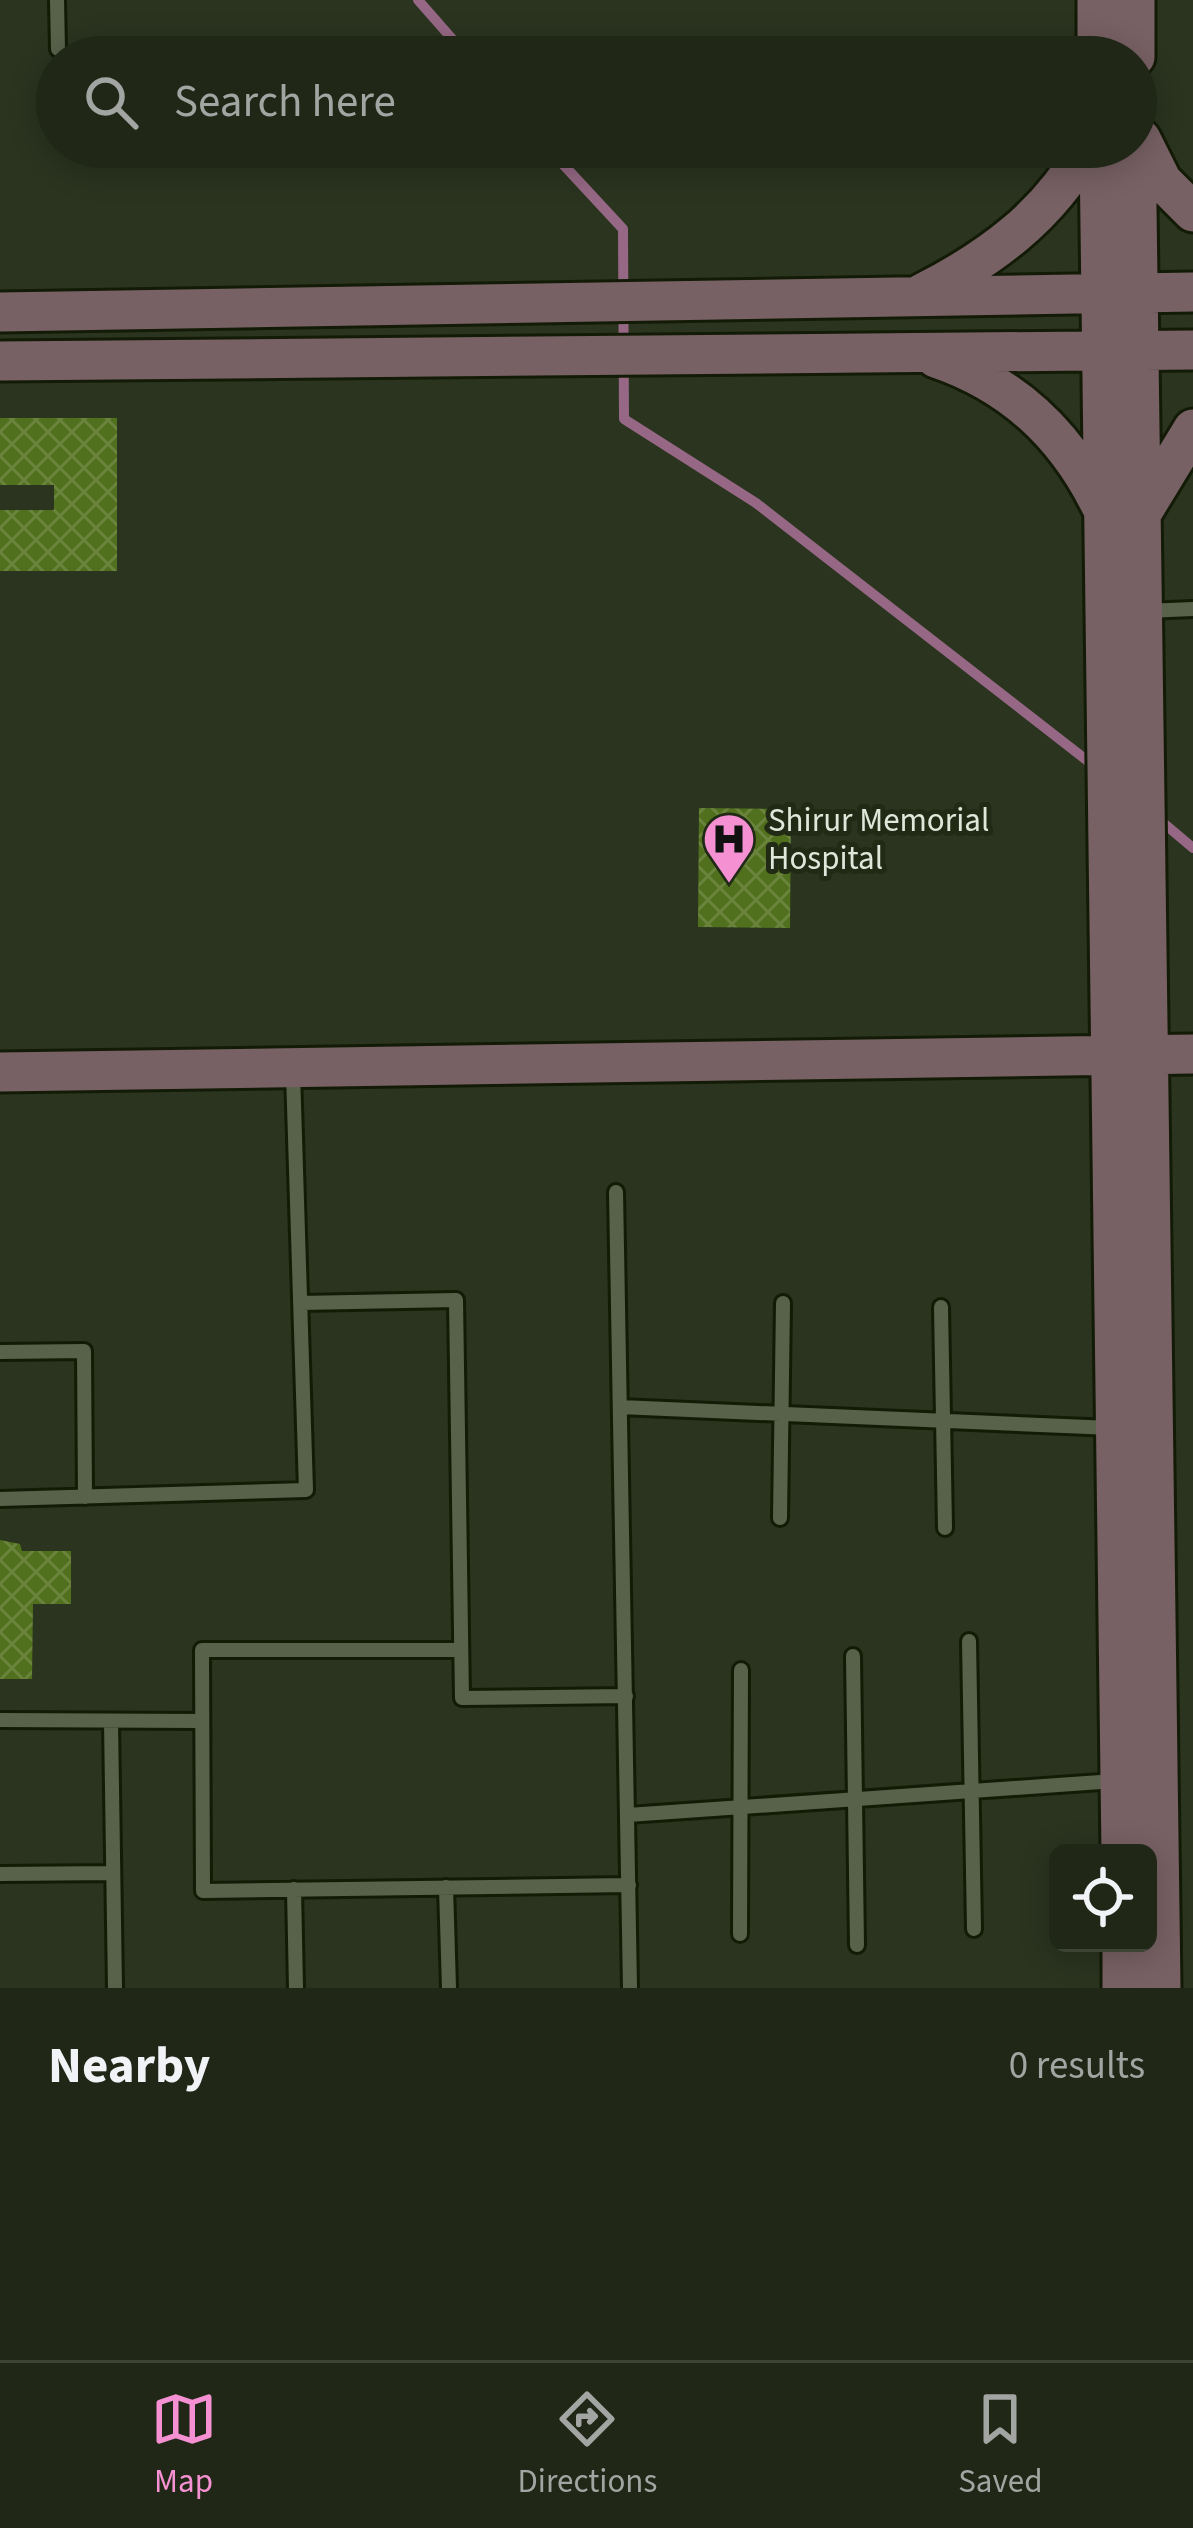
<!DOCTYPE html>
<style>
body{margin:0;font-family:"Source Sans 3",sans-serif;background:#2d3324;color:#f1f3f6}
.controls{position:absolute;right:36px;bottom:36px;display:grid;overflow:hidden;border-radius:18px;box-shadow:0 6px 30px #0003}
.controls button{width:108px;height:108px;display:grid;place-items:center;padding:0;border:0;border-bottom:3px solid #3d4436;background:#202717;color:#f1f3f6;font:60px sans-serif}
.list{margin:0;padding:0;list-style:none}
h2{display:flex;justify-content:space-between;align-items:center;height:156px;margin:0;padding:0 48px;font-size:51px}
h2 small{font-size:39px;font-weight:400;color:#a2a5a1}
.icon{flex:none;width:66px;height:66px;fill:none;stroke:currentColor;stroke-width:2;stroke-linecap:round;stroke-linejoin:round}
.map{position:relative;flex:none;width:1193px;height:1988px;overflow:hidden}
.search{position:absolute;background:#202717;box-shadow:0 6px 30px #0003;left:36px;right:36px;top:36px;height:132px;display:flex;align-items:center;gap:30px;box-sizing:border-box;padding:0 42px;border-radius:66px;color:#a2a5a1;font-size:45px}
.sheet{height:372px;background:#202717}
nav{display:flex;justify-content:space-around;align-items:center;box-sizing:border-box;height:168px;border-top:3px solid #3d4436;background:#202717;font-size:33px;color:#a2a5a1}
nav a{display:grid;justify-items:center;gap:6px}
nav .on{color:#f591d2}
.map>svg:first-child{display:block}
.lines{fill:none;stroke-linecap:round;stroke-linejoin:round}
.stream{stroke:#966885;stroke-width:10}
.building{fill:url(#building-cross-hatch)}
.lane-casing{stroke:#131b07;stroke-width:20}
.secondary-casing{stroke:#131b07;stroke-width:45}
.lane{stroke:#58624b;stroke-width:14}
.secondary{stroke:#786165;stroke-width:39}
.labels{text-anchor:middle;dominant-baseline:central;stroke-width:10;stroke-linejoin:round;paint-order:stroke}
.poi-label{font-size:33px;fill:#e0e7da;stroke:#212a15;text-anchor:start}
</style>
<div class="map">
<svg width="1193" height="1988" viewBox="0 0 1193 1988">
<defs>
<pattern id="building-cross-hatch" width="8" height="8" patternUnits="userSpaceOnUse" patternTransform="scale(3)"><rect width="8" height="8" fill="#51701d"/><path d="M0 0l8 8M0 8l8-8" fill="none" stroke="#6a843d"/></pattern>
</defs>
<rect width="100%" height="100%" fill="#2a341f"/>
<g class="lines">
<!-- stream -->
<path class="stream" d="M418 0 468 57
M547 147 623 229 624 419 756 503 1098 769
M1154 815 1193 848"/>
</g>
<!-- building -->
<path class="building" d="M0 418H117V571H0V510H54V485H0Z
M699 808 791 809 790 928 698 927Z
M0 1540 20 1544 22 1551H71V1604H33L32 1679H0Z"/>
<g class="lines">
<!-- lane casing -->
<g class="lane-casing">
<path id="lane" d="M57 0 58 49
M1146 611 1193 609
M616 1192 630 1988
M300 1303 456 1300 462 1698 626 1696
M941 1307 945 1528
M0 1352 84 1351 85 1497
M620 1407 1112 1428
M0 1499 306 1490 293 1073
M780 1518 783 1303
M969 1641 974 1929
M461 1650H202L203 1891 629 1885
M853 1656 857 1945
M0 1720 202 1721
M111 1721 115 1988
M628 1815 1115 1781
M0 1874 113 1873
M446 1887 449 1988
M294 1889 296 1988
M740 1934 741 1670"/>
</g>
<!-- secondary casing -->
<g class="secondary-casing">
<path id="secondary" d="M1097 0V57
M1135 0V57
M1136 133 1161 1988
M1141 139 1162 181 1193 212
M1099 147 1121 1853
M921 294C990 259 1049 216 1087 147
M0 312 1193 292
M936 358C1012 384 1065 433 1101 506
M0 361 1193 350
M1143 511 1193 429
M0 1072 1193 1054
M1122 1943V1988"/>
</g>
<!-- lane -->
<use href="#lane" class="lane"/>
<!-- secondary -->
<use href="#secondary" class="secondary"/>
</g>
<!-- icons -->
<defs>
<g id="hospital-pin" transform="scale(2.7)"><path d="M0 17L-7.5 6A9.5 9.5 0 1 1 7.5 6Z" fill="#f591d2" stroke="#212a15"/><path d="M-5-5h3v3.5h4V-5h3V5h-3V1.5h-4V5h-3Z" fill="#111"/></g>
</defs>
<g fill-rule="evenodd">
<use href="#hospital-pin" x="729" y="839"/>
</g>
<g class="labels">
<!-- poi labels -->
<g class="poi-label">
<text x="768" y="820">Shirur Memorial<tspan x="768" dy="38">Hospital</tspan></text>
</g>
</g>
</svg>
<div class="controls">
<button><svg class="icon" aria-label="locate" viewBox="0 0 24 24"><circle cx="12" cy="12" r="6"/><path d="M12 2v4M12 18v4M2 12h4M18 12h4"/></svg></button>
</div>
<div class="search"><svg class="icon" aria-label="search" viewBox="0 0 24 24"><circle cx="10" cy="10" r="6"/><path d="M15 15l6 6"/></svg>Search here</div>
</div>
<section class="sheet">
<h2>Nearby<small>0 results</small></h2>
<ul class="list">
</ul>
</section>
<nav>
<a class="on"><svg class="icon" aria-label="map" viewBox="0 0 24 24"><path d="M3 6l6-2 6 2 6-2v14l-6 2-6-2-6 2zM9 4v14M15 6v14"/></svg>Map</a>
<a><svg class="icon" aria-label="directions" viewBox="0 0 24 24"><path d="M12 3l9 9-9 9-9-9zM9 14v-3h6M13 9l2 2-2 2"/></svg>Directions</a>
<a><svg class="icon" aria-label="saved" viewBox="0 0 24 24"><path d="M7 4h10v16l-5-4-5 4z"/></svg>Saved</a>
</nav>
